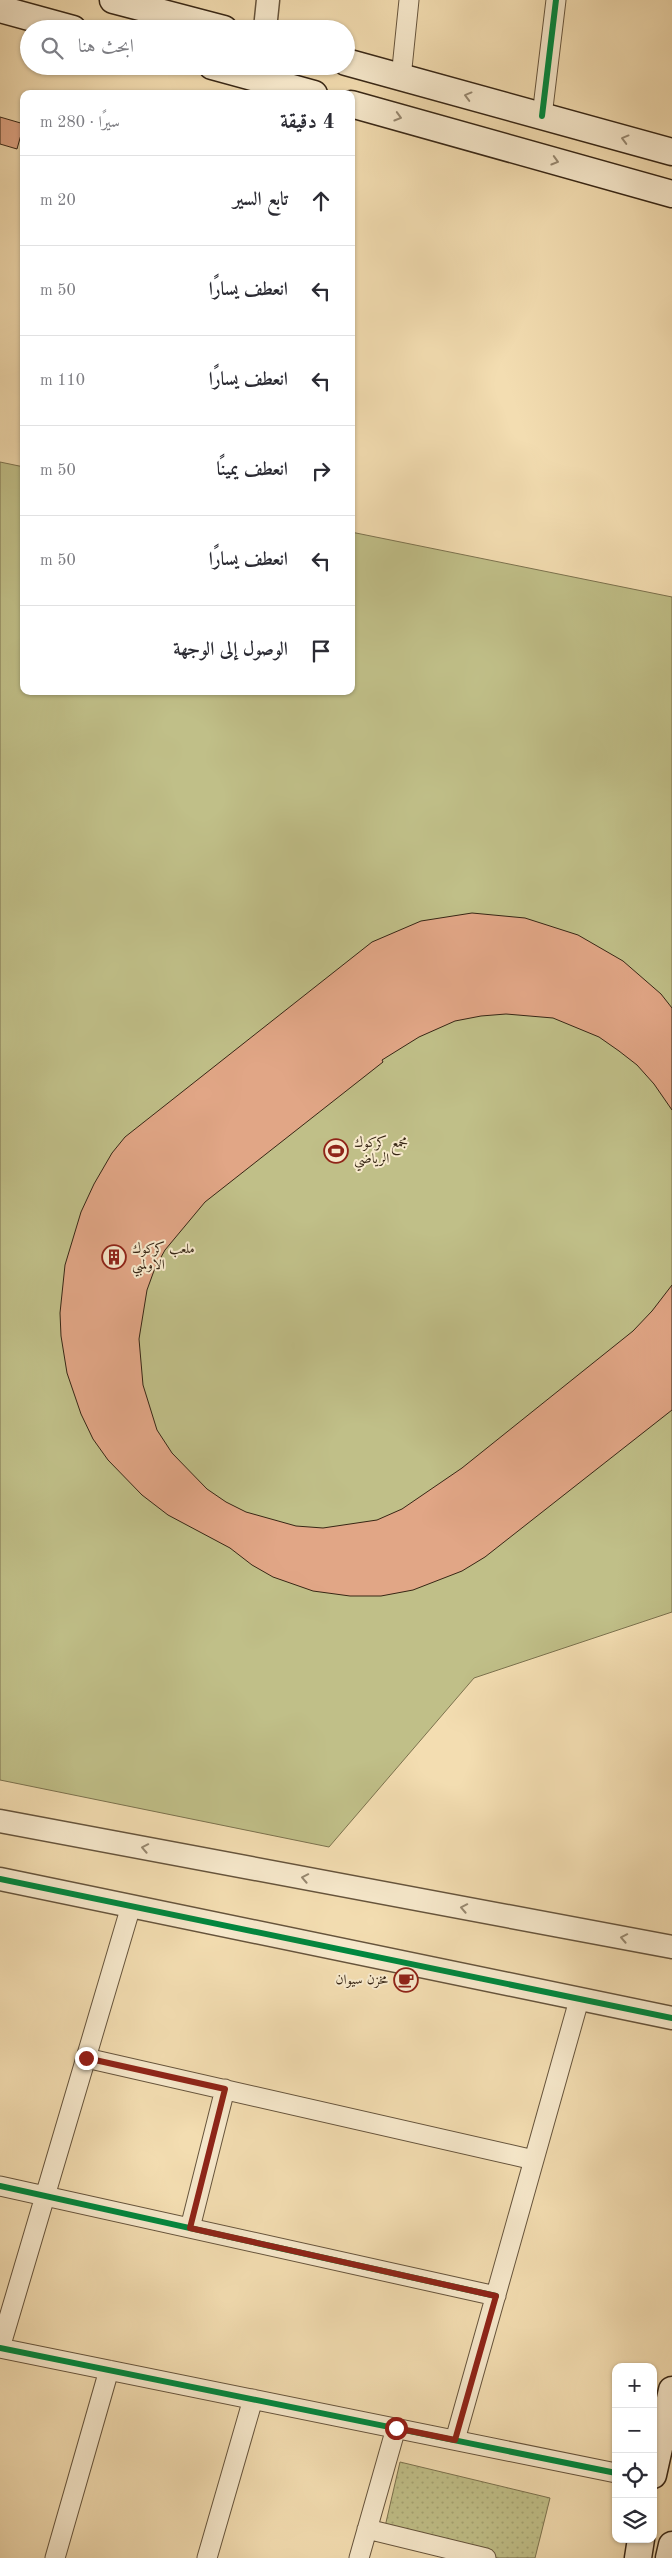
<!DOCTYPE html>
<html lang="ar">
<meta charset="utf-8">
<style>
body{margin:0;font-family:"Old Standard TT",Amiri,serif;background:#f2f2f3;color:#2b2b33;direction:rtl}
.controls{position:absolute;right:15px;bottom:15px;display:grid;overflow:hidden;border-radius:10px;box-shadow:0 1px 4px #0004}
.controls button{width:45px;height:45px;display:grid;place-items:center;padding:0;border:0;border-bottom:1px solid #e1e1e2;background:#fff;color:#2b2b33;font:25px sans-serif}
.stop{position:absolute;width:15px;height:15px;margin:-11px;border:4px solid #8f2418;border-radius:50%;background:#fff}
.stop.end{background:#8f2418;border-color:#fff;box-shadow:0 1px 5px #0008}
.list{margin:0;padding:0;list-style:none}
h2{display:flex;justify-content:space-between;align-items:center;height:65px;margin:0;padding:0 20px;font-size:21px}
h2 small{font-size:16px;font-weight:400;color:#7c7c81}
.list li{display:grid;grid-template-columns:32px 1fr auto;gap:15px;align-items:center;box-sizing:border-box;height:90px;padding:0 20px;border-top:1px solid #e1e1e2}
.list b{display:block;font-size:19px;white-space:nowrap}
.list em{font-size:16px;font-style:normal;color:#7c7c81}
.icon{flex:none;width:28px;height:28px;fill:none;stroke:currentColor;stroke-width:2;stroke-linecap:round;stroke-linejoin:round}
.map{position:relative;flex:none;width:672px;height:2558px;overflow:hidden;direction:ltr}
.search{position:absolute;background:#fff;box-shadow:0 1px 4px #0004;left:20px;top:20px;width:335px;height:55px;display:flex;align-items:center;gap:12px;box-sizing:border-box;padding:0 18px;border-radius:28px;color:#7c7c81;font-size:19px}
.panel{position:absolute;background:#fff;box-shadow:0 1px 4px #0004;left:20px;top:90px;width:335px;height:605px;border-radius:10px;direction:rtl}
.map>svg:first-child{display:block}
.grass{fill:url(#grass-dots);stroke:#7c724e}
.garden{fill:#c0bf88;stroke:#7c724e}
.building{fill:#e1a686;stroke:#372615}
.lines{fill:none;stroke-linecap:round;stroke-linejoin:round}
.minor-casing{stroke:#66543c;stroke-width:21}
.tertiary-casing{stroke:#66543c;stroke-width:25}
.secondary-casing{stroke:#372615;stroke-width:29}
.minor{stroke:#f7e9cc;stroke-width:19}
.tertiary{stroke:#f7e9cc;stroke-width:22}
.secondary{stroke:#f7e9cc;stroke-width:26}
.cycleway-casing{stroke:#f7e9cc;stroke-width:9}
.cycleway{stroke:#00873e;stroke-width:6}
.oneway{stroke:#978870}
.route{stroke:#8f2418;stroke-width:6}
.labels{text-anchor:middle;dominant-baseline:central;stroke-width:4;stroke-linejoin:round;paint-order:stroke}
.poi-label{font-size:14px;fill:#372615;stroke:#f7e9cc;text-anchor:start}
</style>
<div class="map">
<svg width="672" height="2558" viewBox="0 0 672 2558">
<defs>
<pattern id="grass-dots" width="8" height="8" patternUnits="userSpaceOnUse" patternTransform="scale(1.25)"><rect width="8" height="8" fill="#c0bf88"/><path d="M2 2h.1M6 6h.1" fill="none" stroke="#a6a474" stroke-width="1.8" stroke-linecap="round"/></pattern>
</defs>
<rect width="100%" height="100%" fill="#f3ddb1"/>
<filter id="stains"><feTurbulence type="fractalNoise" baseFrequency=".004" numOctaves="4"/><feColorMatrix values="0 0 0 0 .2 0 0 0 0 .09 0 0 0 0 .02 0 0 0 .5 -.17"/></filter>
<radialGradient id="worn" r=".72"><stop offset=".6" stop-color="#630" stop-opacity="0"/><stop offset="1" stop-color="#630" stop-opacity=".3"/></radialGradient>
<!-- grass -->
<path class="grass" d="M400 2462 550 2498 535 2558H498L384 2531Z"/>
<!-- garden -->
<path class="garden" d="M0 462 24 467V691H351V532L672 597V1612L474 1678 329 1847 0 1780Z"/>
<!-- building -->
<path class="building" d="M0 117 24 124 17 149 0 144Z
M472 913 525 918 578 935 623 961 661 994 672 1008V1110L654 1084 637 1065 619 1051 599 1037 553 1018 506 1014 481 1016 455 1021 419 1037 382 1060 383 1062 205 1202 165 1250 155 1268 147 1290 139 1339 143 1385 157 1430 172 1453 207 1489 226 1502 246 1512 296 1526 323 1528 377 1520 402 1509 462 1468 633 1331 652 1311 672 1285V1410L485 1557 462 1571 413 1590 381 1596H350L313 1591 273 1577 252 1565 230 1548 168 1515 142 1495 108 1460 93 1439 81 1414 67 1373 61 1336 60 1313 65 1265 81 1212 94 1184 112 1153 125 1137 372 942 421 921Z"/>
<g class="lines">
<!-- minor casing -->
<g class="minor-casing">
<path id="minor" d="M401 78 409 0
M542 116 556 0
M86 2058 534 2160
M0 2186 496 2296
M190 2228 225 2089
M0 2348 616 2473
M0 2348 131 1906
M455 2440 579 2000
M367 2529 486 2558
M55 2558 109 2370
M207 2558 253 2399
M359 2558 396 2428"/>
</g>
<!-- tertiary casing -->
<g class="tertiary-casing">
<path id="tertiary" d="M265 29 268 0
M0 1821 672 1947
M0 1879 672 2018"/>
</g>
<!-- secondary casing -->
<g class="secondary-casing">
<path id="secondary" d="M113 0 224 29
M0 9 73 29
M346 62 672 152
M212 66 314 94
M351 104 672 194
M653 2475 672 2390
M638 2558 641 2539
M669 2558 672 2545"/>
</g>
<!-- minor -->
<use href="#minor" class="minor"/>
<!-- tertiary -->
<use href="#tertiary" class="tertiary"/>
<!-- secondary -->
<use href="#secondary" class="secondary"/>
<!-- cycleway casing -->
<g class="cycleway-casing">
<path id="cycleway" d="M542 116 556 0
M0 1879 672 2018
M0 2186 496 2296
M0 2348 616 2473"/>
</g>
<!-- cycleway -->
<use href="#cycleway" class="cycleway"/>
</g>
<!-- one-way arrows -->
<defs><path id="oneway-chevron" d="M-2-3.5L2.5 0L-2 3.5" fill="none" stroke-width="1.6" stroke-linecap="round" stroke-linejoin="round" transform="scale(1.25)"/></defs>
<g class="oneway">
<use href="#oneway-chevron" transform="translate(468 96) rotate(-165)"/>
<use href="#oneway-chevron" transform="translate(398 117) rotate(16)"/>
<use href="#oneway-chevron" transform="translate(625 139) rotate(-165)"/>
<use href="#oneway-chevron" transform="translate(555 161) rotate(16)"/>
<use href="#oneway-chevron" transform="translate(145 1848) rotate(-169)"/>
<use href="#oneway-chevron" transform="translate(305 1878) rotate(-169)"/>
<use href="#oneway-chevron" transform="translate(464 1908) rotate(-169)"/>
<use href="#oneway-chevron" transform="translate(624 1938) rotate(-169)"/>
</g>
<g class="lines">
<!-- route -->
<path class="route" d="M86 2058 225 2089 190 2228 496 2296 455 2440 396 2428"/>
</g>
<!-- icons -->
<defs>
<g id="stadium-ring" transform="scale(1.25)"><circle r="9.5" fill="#f7e9cc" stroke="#8f2418" stroke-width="1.5"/><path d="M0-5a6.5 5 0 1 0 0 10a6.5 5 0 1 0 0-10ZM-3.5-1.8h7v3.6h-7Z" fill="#8f2418"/></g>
<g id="building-ring" transform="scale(1.25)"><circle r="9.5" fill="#f7e9cc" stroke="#8f2418" stroke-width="1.5"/><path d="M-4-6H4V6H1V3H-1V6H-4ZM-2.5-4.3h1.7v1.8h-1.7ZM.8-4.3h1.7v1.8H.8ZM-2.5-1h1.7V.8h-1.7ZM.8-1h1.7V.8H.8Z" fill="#8f2418"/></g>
<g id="cafe-ring" transform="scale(1.25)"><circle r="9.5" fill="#f7e9cc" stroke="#8f2418" stroke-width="1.5"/><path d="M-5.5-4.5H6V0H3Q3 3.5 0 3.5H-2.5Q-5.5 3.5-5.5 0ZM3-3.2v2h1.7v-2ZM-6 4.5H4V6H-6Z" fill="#8f2418"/></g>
</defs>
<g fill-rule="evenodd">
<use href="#stadium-ring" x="336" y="1151"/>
<use href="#building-ring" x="114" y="1257"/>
<use href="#cafe-ring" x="406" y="1980"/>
</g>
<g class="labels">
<!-- poi labels -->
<g class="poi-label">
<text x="354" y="1143">مجمع كركوك<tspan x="354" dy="16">الرياضي</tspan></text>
<text x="132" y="1249">ملعب كركوك<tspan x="132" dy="16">الاولمبي</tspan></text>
<text x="388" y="1980" text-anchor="end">مخزن سيوان</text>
</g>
</g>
<rect width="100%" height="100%" filter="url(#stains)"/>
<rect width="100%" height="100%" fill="url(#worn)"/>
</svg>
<div class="controls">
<button>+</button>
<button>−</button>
<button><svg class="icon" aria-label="locate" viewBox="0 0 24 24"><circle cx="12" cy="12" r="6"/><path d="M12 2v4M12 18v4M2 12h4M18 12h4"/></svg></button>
<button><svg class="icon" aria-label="layers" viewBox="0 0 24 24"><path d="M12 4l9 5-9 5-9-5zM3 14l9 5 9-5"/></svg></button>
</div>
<div class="stop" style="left:396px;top:2428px"></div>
<div class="stop end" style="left:86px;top:2058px"></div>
<div class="search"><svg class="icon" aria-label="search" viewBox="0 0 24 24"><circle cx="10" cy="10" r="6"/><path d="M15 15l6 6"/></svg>ابحث هنا</div>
<section class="panel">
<h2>4 دقيقة<small>سيرًا · 280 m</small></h2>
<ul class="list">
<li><svg class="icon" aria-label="ahead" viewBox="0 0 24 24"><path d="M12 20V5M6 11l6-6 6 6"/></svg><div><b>تابع السير</b></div><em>20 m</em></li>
<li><svg class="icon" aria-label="left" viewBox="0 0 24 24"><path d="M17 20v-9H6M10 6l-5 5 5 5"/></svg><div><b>انعطف يسارًا</b></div><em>50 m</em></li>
<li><svg class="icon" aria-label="left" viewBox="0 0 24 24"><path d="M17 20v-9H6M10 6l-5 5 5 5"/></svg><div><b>انعطف يسارًا</b></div><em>110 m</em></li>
<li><svg class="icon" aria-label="right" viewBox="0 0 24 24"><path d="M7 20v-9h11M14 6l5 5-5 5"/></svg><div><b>انعطف يمينًا</b></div><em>50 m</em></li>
<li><svg class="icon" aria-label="left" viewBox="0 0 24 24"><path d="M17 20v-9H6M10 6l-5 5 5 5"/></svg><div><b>انعطف يسارًا</b></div><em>50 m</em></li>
<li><svg class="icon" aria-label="arrive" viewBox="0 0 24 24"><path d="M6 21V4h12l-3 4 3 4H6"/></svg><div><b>الوصول إلى الوجهة</b></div></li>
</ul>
</section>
</div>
